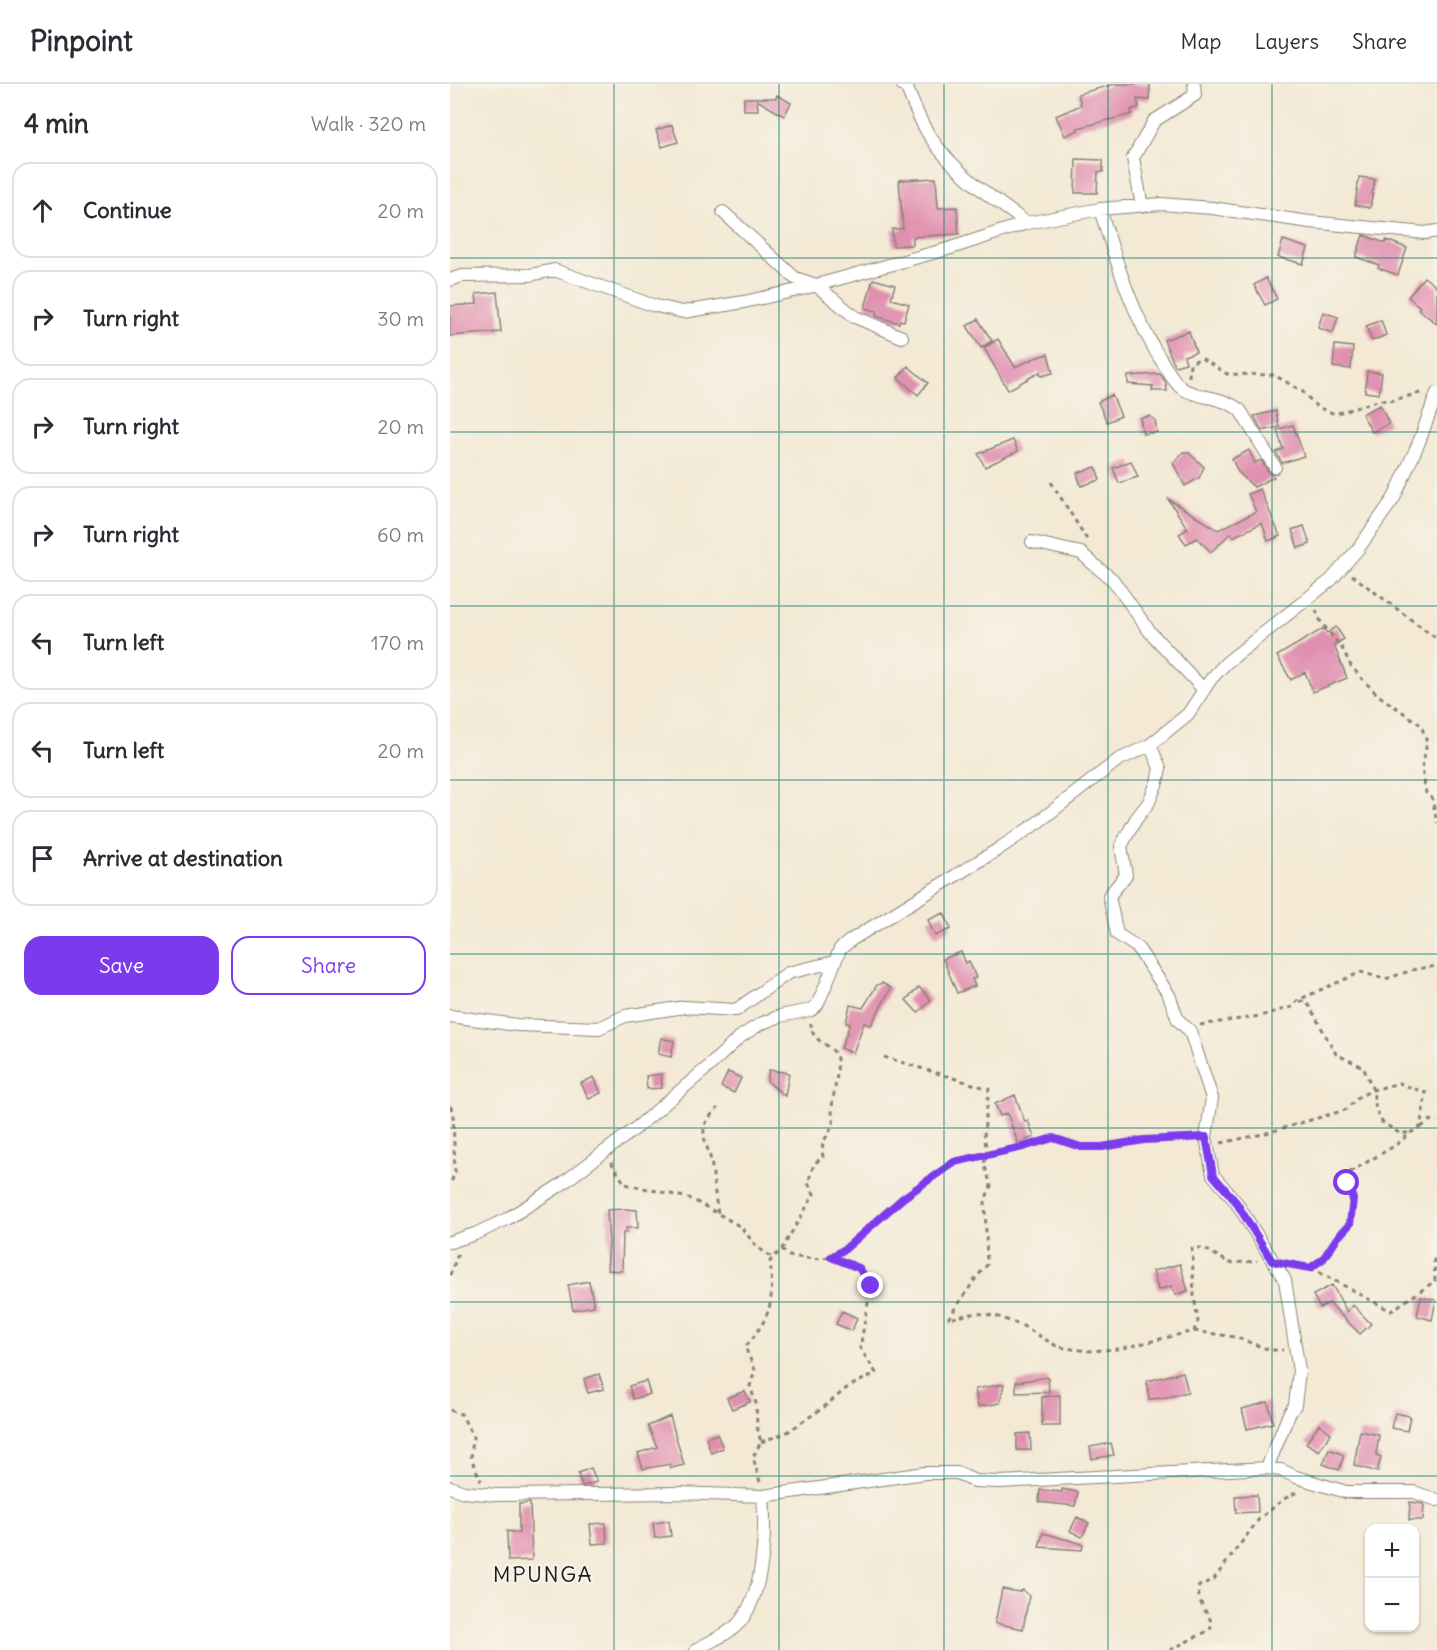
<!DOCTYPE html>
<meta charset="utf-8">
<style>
body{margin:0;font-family:Delius,sans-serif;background:#f7f7f7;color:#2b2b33}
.controls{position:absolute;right:18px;bottom:18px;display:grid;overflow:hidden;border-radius:12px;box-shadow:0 2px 4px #0004}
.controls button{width:54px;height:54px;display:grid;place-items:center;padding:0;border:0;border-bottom:2px solid #e1e1e2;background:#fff;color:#2b2b33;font:30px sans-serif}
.stop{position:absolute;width:18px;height:18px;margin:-14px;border:4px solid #7c3aed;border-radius:50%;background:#fff}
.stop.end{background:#7c3aed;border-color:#fff;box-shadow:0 2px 6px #0008}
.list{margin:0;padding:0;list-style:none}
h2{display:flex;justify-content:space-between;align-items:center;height:78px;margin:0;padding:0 24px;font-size:26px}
h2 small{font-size:20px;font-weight:400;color:#7c7c81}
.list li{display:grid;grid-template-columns:39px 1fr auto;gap:18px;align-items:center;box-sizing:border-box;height:96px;margin:0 12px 12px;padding:0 12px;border:2px solid #e1e1e2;border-radius:18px}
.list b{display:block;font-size:22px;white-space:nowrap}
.list em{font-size:20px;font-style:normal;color:#7c7c81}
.actions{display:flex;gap:12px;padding:18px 24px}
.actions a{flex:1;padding:14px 0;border:2px solid #7c3aed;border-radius:18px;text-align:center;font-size:21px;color:#7c3aed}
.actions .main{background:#7c3aed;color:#fff}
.icon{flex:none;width:33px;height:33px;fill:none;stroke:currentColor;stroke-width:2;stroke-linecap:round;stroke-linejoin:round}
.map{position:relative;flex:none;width:987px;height:1566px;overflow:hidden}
header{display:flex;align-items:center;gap:36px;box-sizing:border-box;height:84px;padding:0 30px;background:#fff;border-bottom:2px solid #e1e1e2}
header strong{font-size:28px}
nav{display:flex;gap:33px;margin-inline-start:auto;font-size:21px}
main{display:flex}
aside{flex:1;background:#fff}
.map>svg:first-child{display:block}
.building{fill:#e08faf}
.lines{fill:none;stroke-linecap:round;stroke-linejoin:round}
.street-casing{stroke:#888278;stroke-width:14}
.path{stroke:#888278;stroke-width:3;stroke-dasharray:4.5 4.5;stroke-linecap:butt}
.street{stroke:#fff;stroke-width:12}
.route{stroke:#7c3aed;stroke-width:8}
.grid{fill:none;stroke:#0f766e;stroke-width:1.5;stroke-opacity:0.55}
.labels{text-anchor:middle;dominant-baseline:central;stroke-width:5;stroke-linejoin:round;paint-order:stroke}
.quarter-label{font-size:22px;letter-spacing:1.5px;fill:#1c1c1c;stroke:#f7f3e8}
</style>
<header>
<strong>Pinpoint</strong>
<nav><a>Map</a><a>Layers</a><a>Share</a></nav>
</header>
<main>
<aside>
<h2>4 min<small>Walk · 320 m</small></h2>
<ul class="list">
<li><svg class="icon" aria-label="ahead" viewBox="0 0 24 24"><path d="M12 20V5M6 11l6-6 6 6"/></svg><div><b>Continue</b></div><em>20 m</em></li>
<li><svg class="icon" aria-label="right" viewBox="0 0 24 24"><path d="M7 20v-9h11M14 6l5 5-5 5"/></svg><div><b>Turn right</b></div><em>30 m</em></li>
<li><svg class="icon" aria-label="right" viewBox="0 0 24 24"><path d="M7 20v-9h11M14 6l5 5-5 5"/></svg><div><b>Turn right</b></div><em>20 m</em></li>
<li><svg class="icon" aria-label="right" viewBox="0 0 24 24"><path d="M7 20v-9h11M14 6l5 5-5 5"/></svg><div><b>Turn right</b></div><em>60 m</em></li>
<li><svg class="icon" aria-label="left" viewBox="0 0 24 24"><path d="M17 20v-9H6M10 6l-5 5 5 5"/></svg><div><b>Turn left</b></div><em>170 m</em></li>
<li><svg class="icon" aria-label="left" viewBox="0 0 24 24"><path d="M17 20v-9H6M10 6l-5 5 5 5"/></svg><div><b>Turn left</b></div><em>20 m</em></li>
<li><svg class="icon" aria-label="arrive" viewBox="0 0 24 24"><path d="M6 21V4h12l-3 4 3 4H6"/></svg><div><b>Arrive at destination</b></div></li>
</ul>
<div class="actions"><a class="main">Save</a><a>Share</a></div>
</aside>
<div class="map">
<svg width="987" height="1566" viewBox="0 0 987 1566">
<rect width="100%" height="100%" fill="#f7f3e8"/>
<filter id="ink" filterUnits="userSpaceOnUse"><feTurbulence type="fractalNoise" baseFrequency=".0167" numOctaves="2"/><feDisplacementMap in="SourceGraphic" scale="12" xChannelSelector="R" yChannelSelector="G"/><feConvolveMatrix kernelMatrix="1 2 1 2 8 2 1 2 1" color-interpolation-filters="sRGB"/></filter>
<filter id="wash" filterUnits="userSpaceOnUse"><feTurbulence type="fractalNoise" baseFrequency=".008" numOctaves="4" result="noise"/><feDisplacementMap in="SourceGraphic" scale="24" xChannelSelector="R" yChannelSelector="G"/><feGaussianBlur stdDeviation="1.35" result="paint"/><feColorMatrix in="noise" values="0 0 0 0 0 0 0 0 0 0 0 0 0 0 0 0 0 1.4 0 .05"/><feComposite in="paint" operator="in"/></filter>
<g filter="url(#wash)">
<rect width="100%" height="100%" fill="#f3e9d4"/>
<g id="blocks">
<!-- building -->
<path class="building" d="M665 0H700L699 16 687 15 689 23 681 26 682 30 628 44V46L615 52 606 32 631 21 628 10Z
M327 11 341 19 334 32 307 16 308 26H294V14H326Z
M222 41 228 58 212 63 206 46Z
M626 75 653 76V88H648L647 109H625Z
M909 93 925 95 920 124 905 121Z
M486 94 488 124 507 123 509 150 463 153V161L443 162 442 145H453L449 96Z
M913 151 935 159 936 156 957 164 948 191 928 184 929 181 906 173Z
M833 156 858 164 853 180 828 173Z
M974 193 987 203V240L968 225 970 223 958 213Z
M816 194 827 215 815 221 804 201Z
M423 195 445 201 441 215 459 220 454 237 450 236 449 239 426 232 427 227 415 224Z
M47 208 51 248 0 252V222L27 220 26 210Z
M873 228 888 233 883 249 868 244Z
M528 235 542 257 531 264 517 242Z
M931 236 936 251 922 257 916 242Z
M739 247 746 268 734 272 736 279 725 282 714 256Z
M548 255 565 283 585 274 598 270 603 289 591 292 590 288 558 306 534 264Z
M885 261 903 263 901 285 883 283Z
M458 282 478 299 468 311 448 294Z
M917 287 932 289 929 310 915 308Z
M710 290 716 299 717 307H702L703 302 678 300V292Z
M662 311 671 332 657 338 648 318Z
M930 321 939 340 922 348 912 330Z
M826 327 829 343 812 347 804 332Z
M700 332 705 336 707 348 693 350 690 334Z
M843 341 854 372 832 379 826 368 833 365 827 346Z
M563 356 568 367 535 383 528 370Z
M799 366 805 379 811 376 818 387 824 393 804 403 788 388 782 375Z
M733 368H738L754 383 749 394 735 402 723 379Z
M681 377 688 393 669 399 663 384Z
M646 383 650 396 631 402 627 389Z
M810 405 830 452 818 457 812 439 783 453 781 449 761 468 747 454 736 460 729 450 738 445 718 415 768 446 806 428 798 410Z
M854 442 860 460 848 464 842 446Z
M886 543 894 555 884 561 897 594 863 608 855 588 841 596 827 572 874 544 877 549Z
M494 829 501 845 485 852 478 836Z
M511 868 516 879 519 877 526 894 522 895 525 902 507 909 493 875Z
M432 899 441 904 421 941 414 939 403 969 391 964 400 940 396 939 400 921 413 924 427 901Z
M469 903 481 916 468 929 456 916Z
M211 954 224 957 221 973 208 970Z
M319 986 339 989 335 1012 317 997Z
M278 988 291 994 284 1009 271 1003Z
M211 990 212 1004 197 1005 196 992Z
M144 993 151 1009 139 1015 131 999Z
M565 1011 575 1038 578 1037 584 1053 568 1059 557 1029 550 1032 545 1020Z
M175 1125 187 1126 188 1144H176L177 1148 173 1149 172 1187 157 1186 159 1159 157 1126Z
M730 1180 738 1207 725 1211 722 1202 708 1206 703 1187Z
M139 1197 144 1222 123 1226 118 1201Z
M882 1201 897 1228 903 1221 921 1240 910 1250 879 1219 870 1224 863 1211Z
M971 1213 986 1216 982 1236 967 1232Z
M392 1227 407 1234 402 1247 386 1240Z
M733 1288 738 1308 714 1314 699 1315 697 1297Z
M149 1290 154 1305 138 1309 134 1295Z
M598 1293 599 1308 566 1309V1298Z
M196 1297 200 1310 183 1315 179 1302Z
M554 1300 550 1319 528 1323 525 1305Z
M295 1307 300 1318 282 1325 277 1314Z
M610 1311V1342H592V1313Z
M818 1318 823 1339 797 1345 792 1325Z
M945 1329 960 1332 957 1347 941 1344Z
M220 1332 234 1381 221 1384 220 1380 193 1385 188 1369 207 1363 198 1342Z
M869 1340 881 1349 869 1367 856 1359Z
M910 1347 929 1351 926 1371 931 1373 927 1388 904 1381Z
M580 1349 581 1366H567V1350Z
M267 1350 273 1364 261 1369 256 1354Z
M661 1359 664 1371 642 1375 640 1363Z
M879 1365 894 1371 889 1386 873 1380Z
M141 1384 147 1398 132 1402 128 1389Z
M612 1405 628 1408 625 1422 589 1418 590 1406 612 1408Z
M807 1411 808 1428 786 1429 785 1412Z
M960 1418 974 1420 973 1436H959Z
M80 1419 82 1476 58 1477 57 1447 69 1449V1420Z
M627 1433 639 1439 632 1453 620 1447Z
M219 1437 221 1452 205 1454 203 1439Z
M156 1439 157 1459 142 1460 140 1440Z
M593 1449 633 1460 632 1466 589 1463Z
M552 1505 569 1508 573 1506 579 1512 573 1545 545 1539Z"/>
</g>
</g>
<g filter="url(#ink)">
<use href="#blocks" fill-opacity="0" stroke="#888278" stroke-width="1.5"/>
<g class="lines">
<!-- street casing -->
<g class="street-casing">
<path id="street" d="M452 0 457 4C463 20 470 37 479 51 503 88 542 114 577 139
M692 122 683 74 704 37 745 11 744 0
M650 125C667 180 684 236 716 284 721 291 726 301 733 305 750 315 770 311 790 326L825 383
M273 128 345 194 366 201 405 233 452 253
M0 196 12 192 80 191 104 186 202 221 233 228 294 218 352 205 501 164 577 139 650 125 711 120 762 124 860 138 975 149 987 147
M582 458 631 469 648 484 663 496 700 548 754 606
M700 661 710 684 707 698 699 718 686 735 671 762 676 791 659 812 667 850 687 863 719 911 728 936 740 947 762 1014 756 1053 763 1091 786 1118 835 1196 849 1287 845 1321 839 1330 817 1384
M0 932 67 941 149 944 175 932 235 923 286 926 338 889 384 878
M0 1158 25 1150 57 1135 109 1102 186 1044 257 984 290 953 310 940 330 932 361 926 367 921 375 903 390 865 401 856 547 766 587 739 668 676 700 661 738 630 761 595 776 579 881 496 908 465 944 414 969 358 987 309
M0 1403 14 1408 47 1411 227 1409 313 1412 475 1389H507L525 1397 549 1398 817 1384 831 1386 846 1393 896 1408H964L987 1416
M246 1566C258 1558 275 1552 286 1542 314 1515 316 1449 313 1412"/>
</g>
<!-- path -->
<path class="path" d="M739 293 740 279 751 274 777 290 824 291 852 307 867 323 885 330 931 316 940 317 974 308
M601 398 638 457
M902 491 987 555
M866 526 871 538 892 564 901 582 913 596 928 611 971 641 977 658 972 684 976 709 982 714 987 739
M850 917 857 918 886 970 913 983 923 1006 926 1026 932 1038 949 1049H959
M750 941 810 932 842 923 848 916 911 888 935 895 966 885 987 882
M434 973 539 1005 534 1048 537 1071 534 1079 541 1102 535 1116 537 1181 526 1194 498 1235 526 1229 546 1232 573 1242 608 1263 638 1267 669 1265 744 1247 748 1237 744 1212 742 1164H753L780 1179 807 1177
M0 1022 3 1028 5 1088 0 1101
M971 1043 981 1036 987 1037
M771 1059 813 1050 895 1026 910 1012 923 1006 949 999 976 1009 970 1044 960 1049 946 1061 900 1088 897 1099 903 1115 900 1140 887 1154 873 1175 860 1184 840 1179
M161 1078 175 1100 239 1114 260 1125 291 1143 307 1163 323 1174
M268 1129C265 1114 264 1098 262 1083 259 1057 242 1048 268 1024
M332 1165 339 1172 364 1175 381 1173 395 1165 453 1114 504 1078 573 1063 603 1054 631 1063H652L694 1056 743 1054
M861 1184 941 1227 985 1197 984 1176 987 1171
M0 1191 8 1170
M744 1247 785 1253 820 1266H833
M0 1326 11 1330 23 1352 21 1374 31 1397
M311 1358 336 1349 374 1323 398 1303 426 1289 410 1264 421 1202 409 1184 381 1173
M310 1398 303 1373 311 1358 307 1342 306 1319 300 1302 305 1286 295 1263C322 1232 324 1218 320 1177L332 1165 364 1110 358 1099 364 1080 373 1073C370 1055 377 1056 382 1042 384 1038 383 1032 382 1028 382 1011 389 993 387 976 386 959 361 961 361 940
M720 1566 760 1546 762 1539C756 1526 746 1517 749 1502L764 1495 809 1435 834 1415 849 1407"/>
<!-- street -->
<use href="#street" class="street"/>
</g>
</g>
<g class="lines" filter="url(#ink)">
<!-- route -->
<path class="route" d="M421 1202 409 1184 381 1173 395 1165 453 1114 504 1078 573 1063 603 1054 631 1063H652L694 1056 756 1053 763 1091 786 1118 822 1177 860 1184 873 1175 887 1154 900 1140 903 1115 897 1099"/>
</g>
<!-- grid -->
<path class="grid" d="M164 0V1566M329 0V1566M494 0V1566M658 0V1566M822 0V1566M0 174H987M0 348H987M0 522H987M0 696H987M0 870H987M0 1044H987M0 1218H987M0 1392H987"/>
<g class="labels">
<!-- quarter labels -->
<g class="quarter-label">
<text x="93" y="1490">MPUNGA</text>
</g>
</g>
</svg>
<div class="controls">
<button>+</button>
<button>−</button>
</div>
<div class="stop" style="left:897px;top:1099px"></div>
<div class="stop end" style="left:421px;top:1202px"></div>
</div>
</main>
